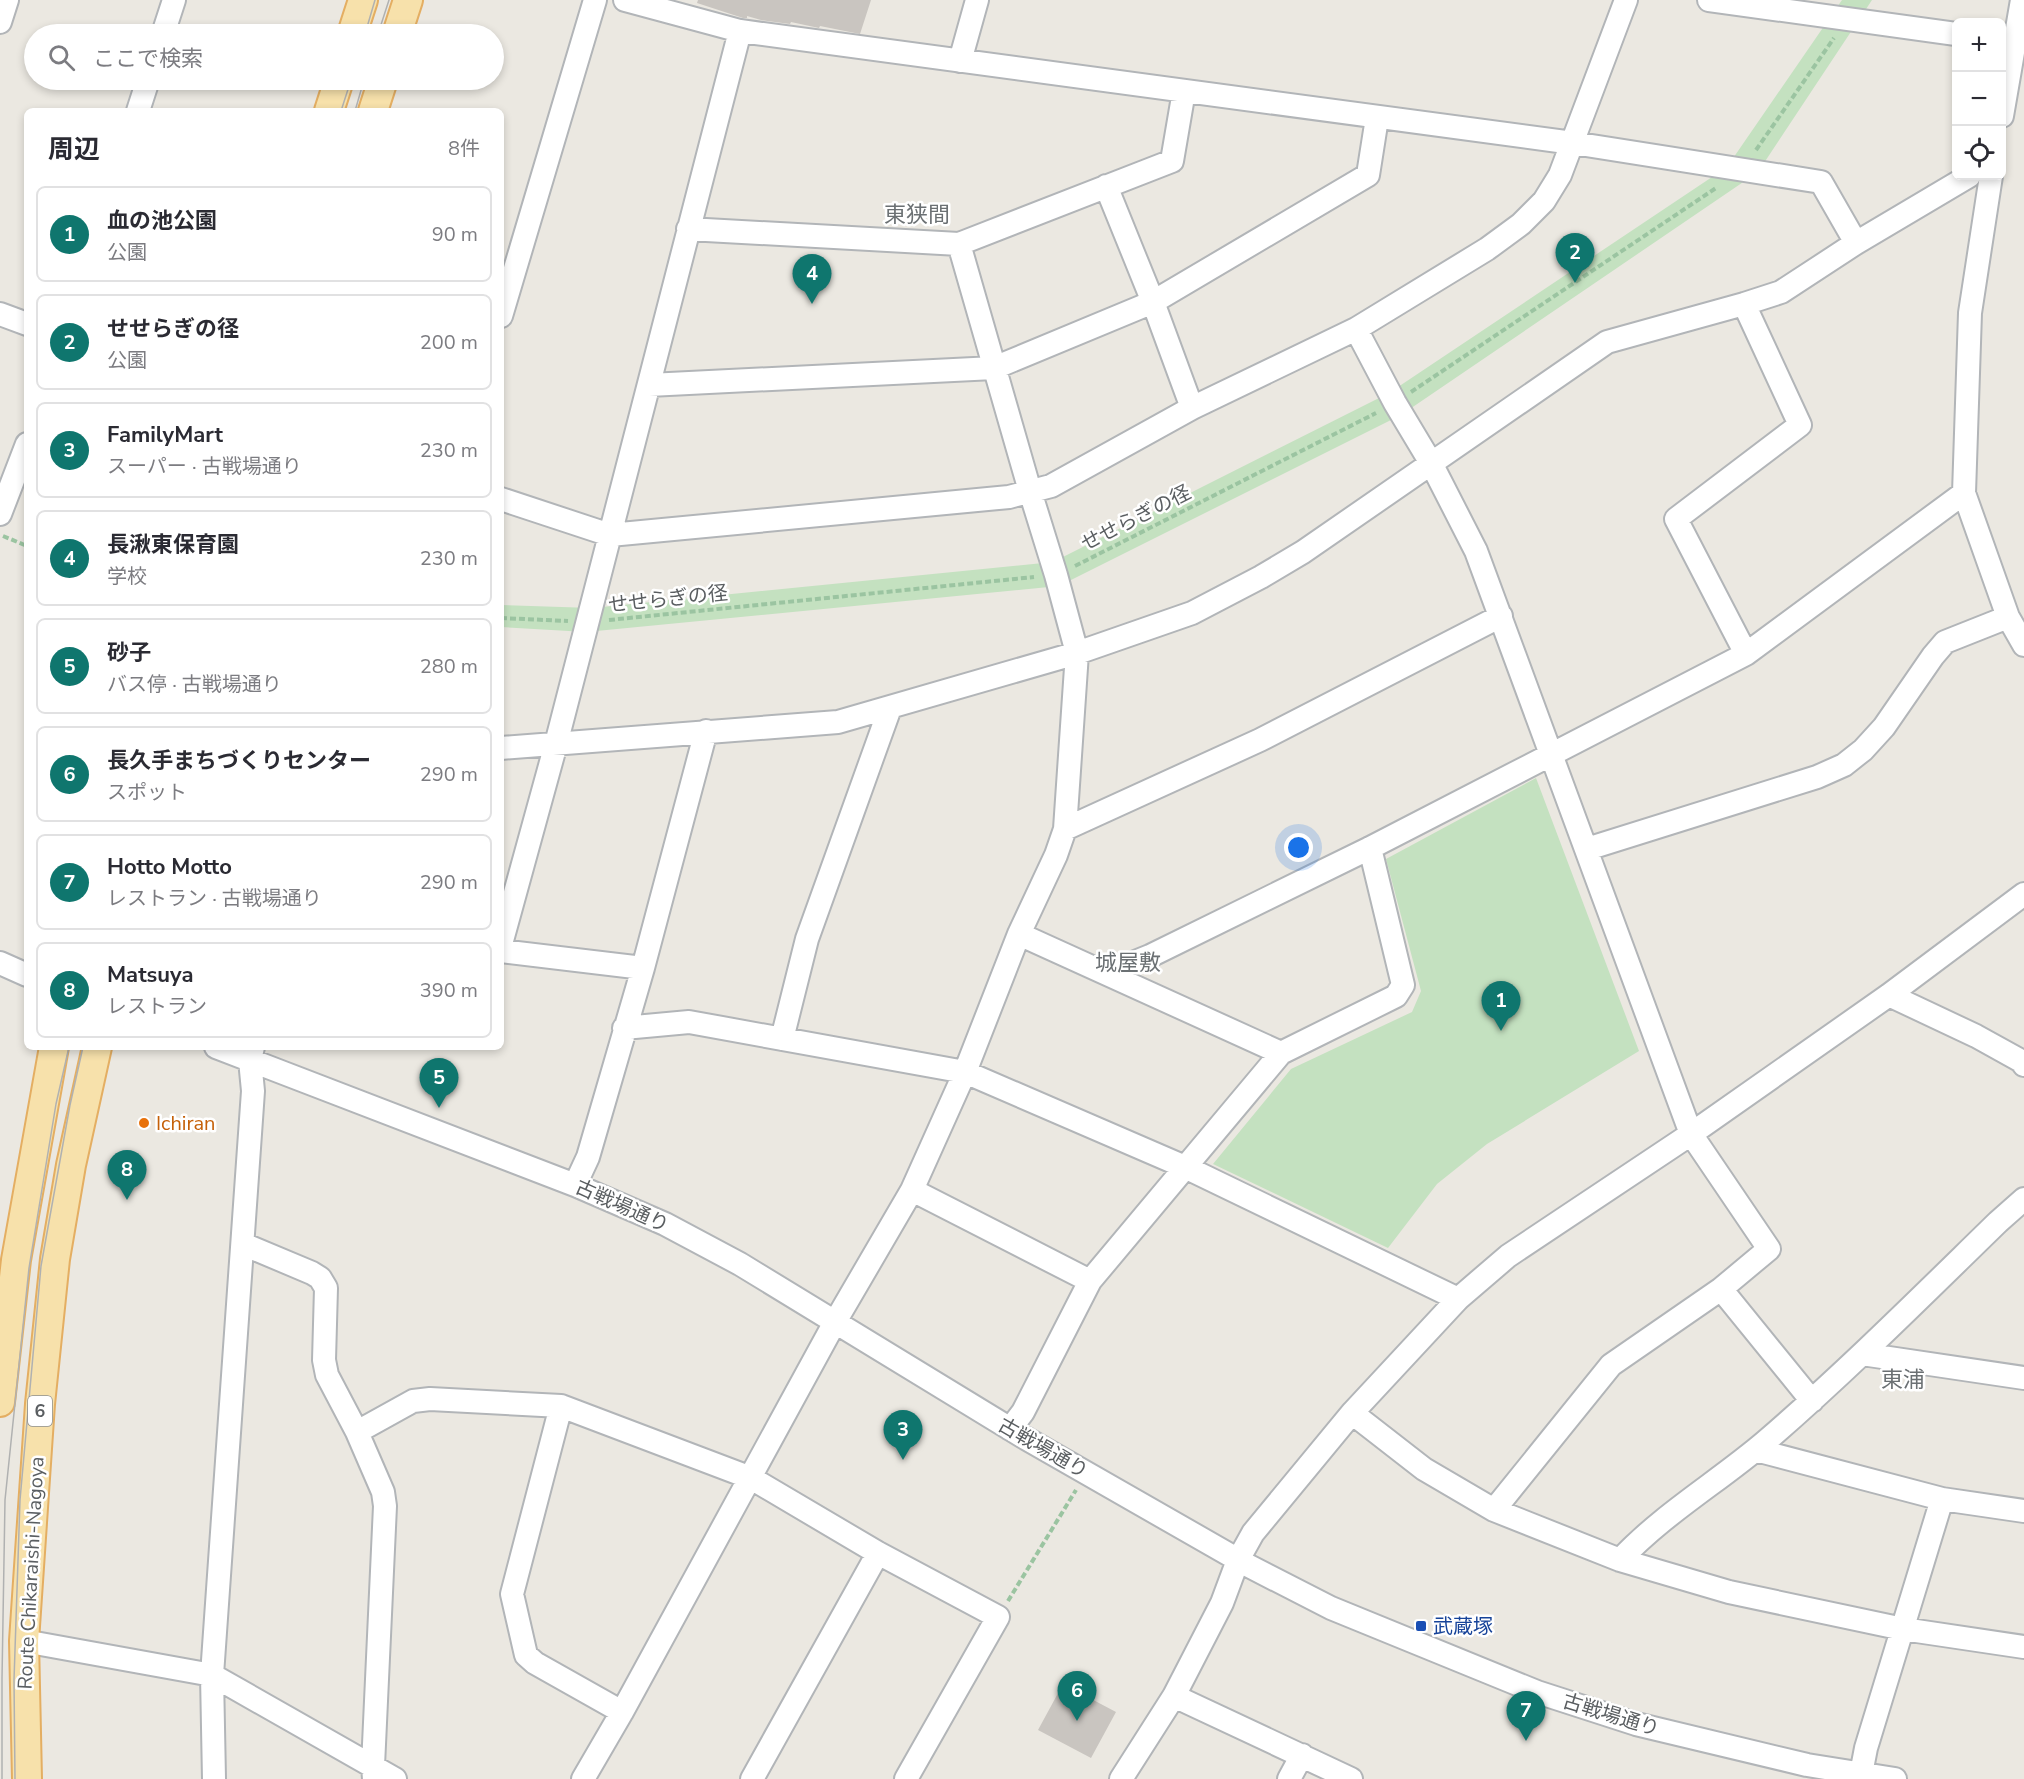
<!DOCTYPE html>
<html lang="ja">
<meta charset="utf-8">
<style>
body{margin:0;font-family:"Nunito Sans","Noto Sans JP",sans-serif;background:#f7f7f7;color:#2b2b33}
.controls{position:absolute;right:18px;top:18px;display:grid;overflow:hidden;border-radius:9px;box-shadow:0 3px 9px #0003}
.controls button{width:54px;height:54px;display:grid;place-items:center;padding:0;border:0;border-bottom:2px solid #e1e1e2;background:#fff;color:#2b2b33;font:30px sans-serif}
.you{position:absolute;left:1299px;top:848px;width:21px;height:21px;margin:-15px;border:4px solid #fff;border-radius:50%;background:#1a73e8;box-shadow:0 0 0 9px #1a73e833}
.badge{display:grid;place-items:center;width:39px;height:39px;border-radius:50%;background:#0f766e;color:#fff;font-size:20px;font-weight:700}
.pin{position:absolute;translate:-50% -50px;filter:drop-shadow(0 2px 3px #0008)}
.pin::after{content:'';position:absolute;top:32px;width:21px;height:18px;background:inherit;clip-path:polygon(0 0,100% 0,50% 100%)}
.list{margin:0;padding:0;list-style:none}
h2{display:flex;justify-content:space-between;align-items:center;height:78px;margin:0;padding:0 24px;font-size:26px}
h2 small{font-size:20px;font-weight:400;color:#7c7c81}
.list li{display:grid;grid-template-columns:39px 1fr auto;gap:18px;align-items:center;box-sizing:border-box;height:96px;margin:0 12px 12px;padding:0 12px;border:2px solid #e1e1e2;border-radius:9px}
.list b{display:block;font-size:22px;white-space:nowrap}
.list p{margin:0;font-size:20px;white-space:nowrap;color:#7c7c81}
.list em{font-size:20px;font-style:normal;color:#7c7c81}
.icon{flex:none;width:33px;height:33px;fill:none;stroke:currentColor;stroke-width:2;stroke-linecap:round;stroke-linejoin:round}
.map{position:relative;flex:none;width:2024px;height:1779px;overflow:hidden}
.search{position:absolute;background:#fff;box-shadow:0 3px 9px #0003;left:24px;top:24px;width:480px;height:66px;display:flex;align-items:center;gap:15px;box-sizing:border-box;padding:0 21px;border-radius:33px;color:#7c7c81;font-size:22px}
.panel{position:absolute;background:#fff;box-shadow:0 3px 9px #0003;left:24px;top:108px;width:480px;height:942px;border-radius:9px}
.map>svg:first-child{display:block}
.green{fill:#c4e1c0}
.building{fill:#c9c5c0}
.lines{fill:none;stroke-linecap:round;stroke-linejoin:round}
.minor-casing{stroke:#b2b5b8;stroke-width:26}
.major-casing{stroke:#e4ae62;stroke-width:32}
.path{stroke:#9bc4a1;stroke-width:4;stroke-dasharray:6 3;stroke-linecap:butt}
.minor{stroke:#fff;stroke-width:22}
.major{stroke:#f7e1ab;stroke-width:28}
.tram{stroke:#b0b1b1;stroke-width:1.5}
.food-dot{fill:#e8710a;stroke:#fff;stroke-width:2}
.transit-dot{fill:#1a4fb4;stroke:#fff;stroke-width:2}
.labels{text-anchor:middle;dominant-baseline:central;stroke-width:5;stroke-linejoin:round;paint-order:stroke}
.shield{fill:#fff;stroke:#8c8e90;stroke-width:1.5}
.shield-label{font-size:18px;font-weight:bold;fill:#5a5e61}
.street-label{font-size:20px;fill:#5a5e61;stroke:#fff}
.food-label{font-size:20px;fill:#c56008;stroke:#fff;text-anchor:start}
.transit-label{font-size:20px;fill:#164399;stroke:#fff;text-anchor:start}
.quarter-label{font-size:22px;fill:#6b7073;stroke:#fff}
</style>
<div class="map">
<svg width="2024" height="1779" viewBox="0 0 2024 1779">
<rect width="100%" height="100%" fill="#ebe8e1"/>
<!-- green -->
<path class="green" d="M1842 0H1872L1758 172 1401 415 1059 586 586 632 501 627V605L592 608 1053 562 1389 393 1727 167Z
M1536 778 1639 1051 1487 1144 1437 1184 1388 1248 1213 1164 1291 1069 1412 1012 1421 991 1386 859Z"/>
<!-- building -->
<path class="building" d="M698 0H871L860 34 820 26 819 28 791 22 790 24 761 20 747 16V18H743L697 3Z
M1063 1684 1116 1712 1091 1758 1038 1730Z"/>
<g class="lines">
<!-- minor casing -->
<g class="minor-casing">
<path id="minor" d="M625 0 740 31 1573 143 1821 182 1856 243
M1709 0 1956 34
M0 22 7 0
M163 34 174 0
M960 61 977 0
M138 111 148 80
M2002 116 2022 0
M1991 176 1970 313 1964 493 2008 617 2024 645
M1106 186 1153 302 1192 408
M688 229 959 244 1172 161 1184 91
M1744 304 1800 425 1676 519 1746 654
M0 314 27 324
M501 316 595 0
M1356 329 1395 403 1431 463 1476 551 1691 1134 1769 1249 1721 1289 1611 1365 1494 1510
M649 385 994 368 1153 302 1368 175 1377 118
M501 499 610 535 1009 497 1051 486 1192 408 1356 329 1487 249 1521 224 1544 201 1560 175 1626 0
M0 514 27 444
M501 748 838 722 1077 653 1192 613 1261 577 1303 552 1607 342 1744 304 1781 292 1856 243 1969 176
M1065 829 1260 740 1501 616
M1587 849 1817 777 1844 765 1863 750 1884 727 1933 656 1945 642 2008 617
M1019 934 1281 1053
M501 944 556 744 740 31
M501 951 643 968
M0 963 27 975
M1108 973 1150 956 1370 848 1746 654 1964 493
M1889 995 1976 1036 2021 1061 2024 1065
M624 1028 689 1022 965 1072 1185 1167 1458 1299
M782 1039 807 939 890 708
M216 1047 575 1185 665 1224 740 1264 1027 1439 1249 1566 1331 1608 1537 1692 1636 1724 1807 1765 1895 1779
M575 1185 588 1157 643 968 706 731
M912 1190 1090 1281
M243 1244 312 1273 320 1278 326 1288 324 1360 327 1375 357 1432 383 1492 385 1506 373 1766 374 1779
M1721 1289 1812 1401
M1862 1354 2024 1378
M561 1406 512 1594 526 1655 535 1663 622 1712
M1352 1413 1424 1469 1494 1510 1620 1560 1729 1592 1903 1629 2024 1647
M1010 1429 1023 1412 1090 1281 1281 1053 1396 996 1403 985 1370 848
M357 1432 413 1401 430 1399 561 1406 751 1478 878 1553 998 1617 906 1779
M1756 1450 1942 1499 2024 1511
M1620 1560C1663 1514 1718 1482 1765 1442 1846 1372 1922 1296 1998 1222L2024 1199
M24 1641 212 1675 395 1779
M1174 1696 1351 1779
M214 1779 212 1675 253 1091 250 1060 253 1047
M583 1779 622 1712 835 1322 912 1190 965 1072 1019 934 1056 855 1065 829 1077 653 1056 575 1030 491 959 244
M752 1779 878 1553
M1121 1779 1174 1696 1222 1603 1238 1560 1253 1533 1352 1413 1458 1299 1508 1256 1691 1134 1889 995 2024 894
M1289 1779 1302 1755
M1860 1779 1866 1748 1942 1499"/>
</g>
<!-- major casing -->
<g class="major-casing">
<path id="major" d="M352 34 363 0
M397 34 408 0
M329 111 339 80
M373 111 383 80
M0 1402 16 1260 54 1047
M27 1779 24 1641 40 1404 55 1259 71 1165 97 1047"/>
</g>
<!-- path -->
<path class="path" d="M1756 150 1834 38
M1411 392 1716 188
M3 536 27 546
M1075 566 1376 413
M501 618 568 621
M609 620 1034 577
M1008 1601 1076 1490"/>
<!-- minor -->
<use href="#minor" class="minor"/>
<!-- major -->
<use href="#major" class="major"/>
<!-- tram -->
<path class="tram" d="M365 34 375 0
M378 34 389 0
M341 111 351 80
M355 111 364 80
M2 1779V1679L5 1500 29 1268 56 1104 69 1047
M15 1779 14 1680 20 1500 41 1266 70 1105 83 1047"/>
</g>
<!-- markers -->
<circle class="food-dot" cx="144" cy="1123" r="6"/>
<rect class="transit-dot" x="1415" y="1620" width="12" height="12" rx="3"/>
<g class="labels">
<!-- shield labels -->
<rect class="shield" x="28" y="1396" width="24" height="30" rx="4.5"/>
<g class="shield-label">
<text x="40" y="1411">6</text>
</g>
<!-- street labels -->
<g class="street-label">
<text transform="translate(1136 518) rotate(-27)">せせらぎの径</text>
<text transform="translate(668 599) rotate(-6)">せせらぎの径</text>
<text transform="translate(622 1206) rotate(24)">古戦場通り</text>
<text transform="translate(1043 1448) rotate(30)">古戦場通り</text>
<text transform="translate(31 1573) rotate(-87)">Route Chikaraishi-Nagoya</text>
<text transform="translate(1611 1715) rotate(17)">古戦場通り</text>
</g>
<!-- food labels -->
<g class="food-label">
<text x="156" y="1123">Ichiran</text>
</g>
<!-- transit labels -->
<g class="transit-label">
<text x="1433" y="1626">武蔵塚</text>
</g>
<!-- quarter labels -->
<g class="quarter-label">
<text x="917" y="215">東狭間</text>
<text x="1128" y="963">城屋敷</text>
<text x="1903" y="1380">東浦</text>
</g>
</g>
</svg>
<div class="controls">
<button>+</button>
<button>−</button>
<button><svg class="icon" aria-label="locate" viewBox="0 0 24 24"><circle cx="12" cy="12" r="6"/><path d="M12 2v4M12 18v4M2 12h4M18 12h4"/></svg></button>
</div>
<div class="you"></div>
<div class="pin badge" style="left:1501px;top:1031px">1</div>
<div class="pin badge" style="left:1575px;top:283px">2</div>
<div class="pin badge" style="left:903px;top:1460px">3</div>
<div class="pin badge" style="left:812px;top:304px">4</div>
<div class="pin badge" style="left:439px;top:1108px">5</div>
<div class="pin badge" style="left:1077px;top:1721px">6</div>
<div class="pin badge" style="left:1526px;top:1741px">7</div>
<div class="pin badge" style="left:127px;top:1200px">8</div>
<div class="search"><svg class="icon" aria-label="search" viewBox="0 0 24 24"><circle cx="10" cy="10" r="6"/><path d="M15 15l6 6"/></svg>ここで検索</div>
<section class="panel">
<h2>周辺<small>8件</small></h2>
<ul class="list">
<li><span class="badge">1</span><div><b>血の池公園</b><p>公園</p></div><em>90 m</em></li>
<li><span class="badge">2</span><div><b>せせらぎの径</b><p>公園</p></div><em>200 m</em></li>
<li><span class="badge">3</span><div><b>FamilyMart</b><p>スーパー · 古戦場通り</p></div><em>230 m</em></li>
<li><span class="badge">4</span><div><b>長湫東保育園</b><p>学校</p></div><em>230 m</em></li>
<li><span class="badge">5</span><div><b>砂子</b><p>バス停 · 古戦場通り</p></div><em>280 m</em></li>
<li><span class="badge">6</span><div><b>長久手まちづくりセンター</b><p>スポット</p></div><em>290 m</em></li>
<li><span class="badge">7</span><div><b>Hotto Motto</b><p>レストラン · 古戦場通り</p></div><em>290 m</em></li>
<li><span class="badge">8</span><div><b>Matsuya</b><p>レストラン</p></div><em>390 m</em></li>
</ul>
</section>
</div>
